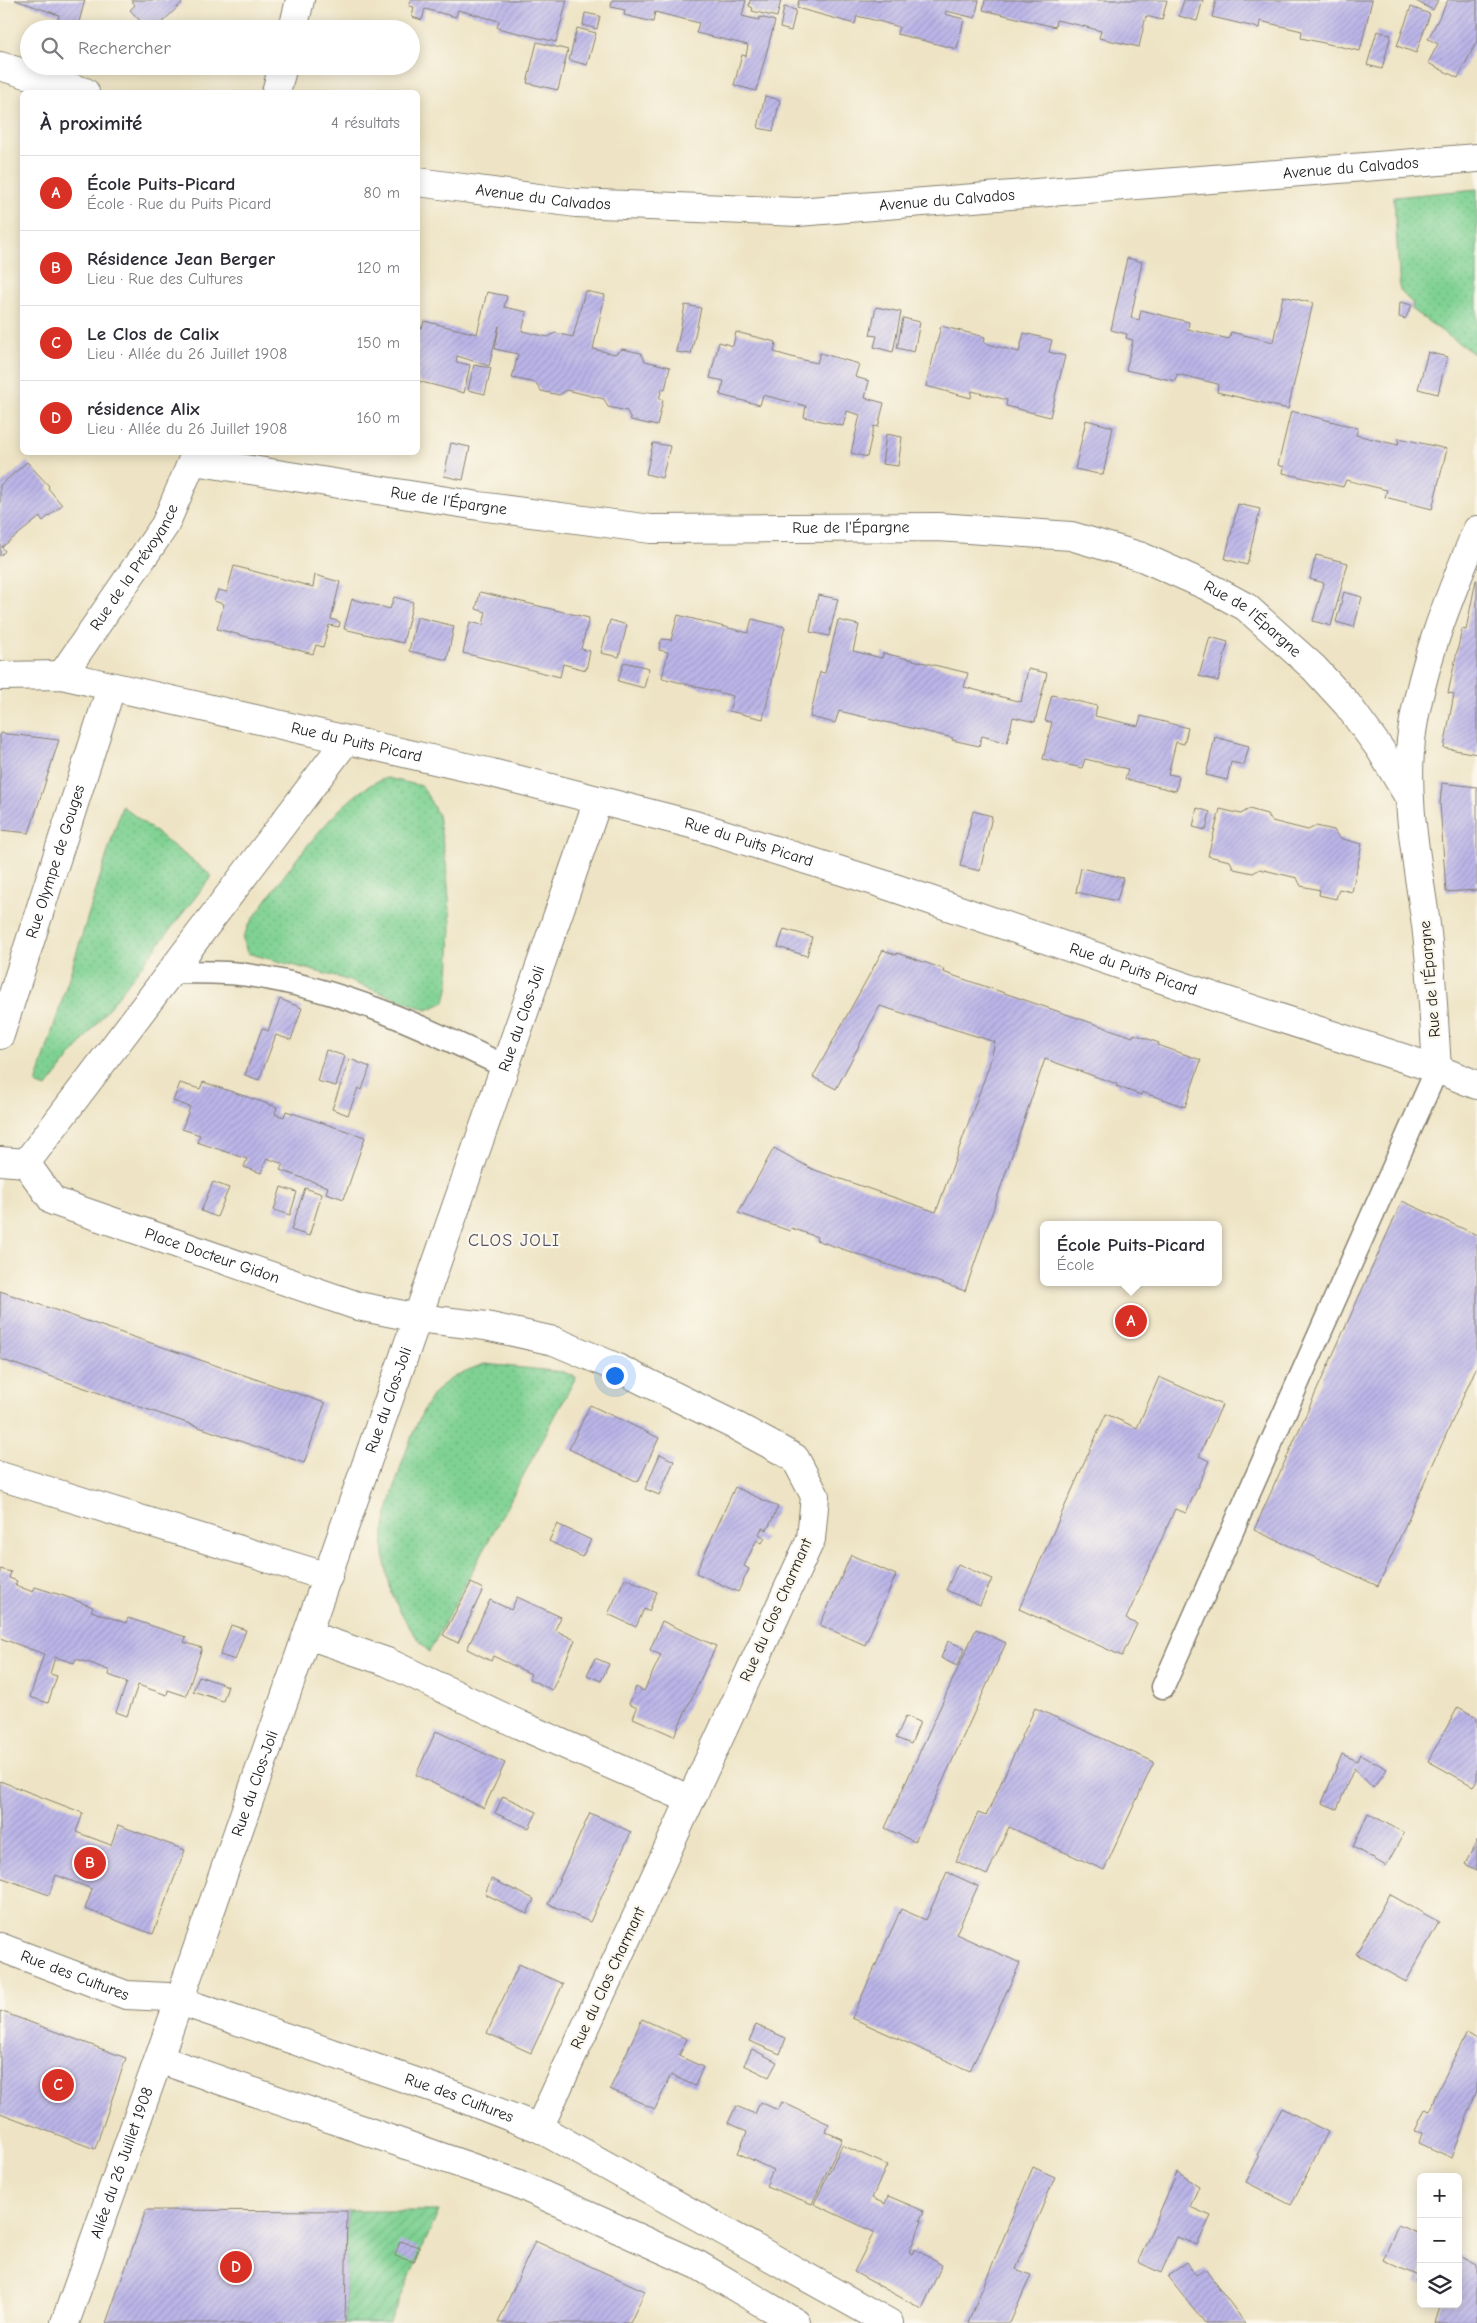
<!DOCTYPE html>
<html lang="fr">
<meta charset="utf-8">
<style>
body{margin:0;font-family:"Comic Neue",sans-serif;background:#f2f2f3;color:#2b2b33}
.controls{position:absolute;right:15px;bottom:15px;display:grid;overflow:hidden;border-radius:8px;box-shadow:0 2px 12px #0003}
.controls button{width:45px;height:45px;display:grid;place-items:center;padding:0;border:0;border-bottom:1px solid #e1e1e2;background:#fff;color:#2b2b33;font:25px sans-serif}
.you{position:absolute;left:614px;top:1375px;width:18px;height:18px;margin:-12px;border:4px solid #fff;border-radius:50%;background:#1a73e8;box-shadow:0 0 0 8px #1a73e833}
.badge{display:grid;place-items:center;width:32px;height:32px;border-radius:50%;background:#d93025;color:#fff;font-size:16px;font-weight:700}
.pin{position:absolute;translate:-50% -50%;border:2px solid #fff;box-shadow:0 1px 5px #0006}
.popup{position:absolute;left:1040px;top:1221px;width:182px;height:65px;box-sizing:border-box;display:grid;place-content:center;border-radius:8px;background:#fff;filter:drop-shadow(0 1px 4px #0005);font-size:16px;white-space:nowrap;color:#7c7c81}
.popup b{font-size:19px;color:#2b2b33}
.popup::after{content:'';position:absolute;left:50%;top:100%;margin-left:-10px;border:10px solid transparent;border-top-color:#fff}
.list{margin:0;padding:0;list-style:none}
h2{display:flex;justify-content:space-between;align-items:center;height:65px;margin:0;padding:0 20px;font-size:21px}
h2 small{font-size:16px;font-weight:400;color:#7c7c81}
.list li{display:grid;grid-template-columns:32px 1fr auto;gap:15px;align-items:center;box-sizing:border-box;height:75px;padding:0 20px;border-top:1px solid #e1e1e2}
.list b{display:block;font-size:19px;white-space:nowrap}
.list p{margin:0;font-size:16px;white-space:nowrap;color:#7c7c81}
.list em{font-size:16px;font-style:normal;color:#7c7c81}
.icon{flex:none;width:28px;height:28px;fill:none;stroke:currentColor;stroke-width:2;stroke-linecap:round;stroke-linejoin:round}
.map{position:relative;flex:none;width:1477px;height:2323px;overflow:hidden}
.search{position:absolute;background:#fff;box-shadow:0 2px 12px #0003;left:20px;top:20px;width:400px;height:55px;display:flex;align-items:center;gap:12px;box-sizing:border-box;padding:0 18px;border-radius:28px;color:#7c7c81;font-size:19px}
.panel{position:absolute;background:#fff;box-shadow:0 2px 12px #0003;left:20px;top:90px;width:400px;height:365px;border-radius:8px}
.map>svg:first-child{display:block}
.grass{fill:url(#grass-dots);stroke:#4e7658}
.garden{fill:url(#garden-furrows);stroke:#4e7658}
.building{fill:url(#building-hatch)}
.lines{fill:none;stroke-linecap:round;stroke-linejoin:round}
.service-casing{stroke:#858070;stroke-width:25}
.minor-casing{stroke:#858070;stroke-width:30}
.tertiary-casing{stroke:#858070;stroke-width:30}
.service{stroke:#fff;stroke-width:22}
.minor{stroke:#fff;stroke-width:28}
.tertiary{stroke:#fff;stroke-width:28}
.labels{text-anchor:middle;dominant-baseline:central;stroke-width:4.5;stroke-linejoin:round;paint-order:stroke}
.street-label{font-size:16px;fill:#1c1c1c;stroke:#fbf7ec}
.neighbourhood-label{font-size:18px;letter-spacing:1px;fill:#545263;stroke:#fbf7ec}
</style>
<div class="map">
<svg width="1477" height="2323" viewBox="0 0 1477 2323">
<defs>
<pattern id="grass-dots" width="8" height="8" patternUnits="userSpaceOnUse" patternTransform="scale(1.25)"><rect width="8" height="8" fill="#7fd193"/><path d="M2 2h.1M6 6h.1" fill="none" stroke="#6db37e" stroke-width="1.8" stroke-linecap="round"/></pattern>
<pattern id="garden-furrows" width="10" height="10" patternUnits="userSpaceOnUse" patternTransform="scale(1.25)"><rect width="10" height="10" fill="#7fd193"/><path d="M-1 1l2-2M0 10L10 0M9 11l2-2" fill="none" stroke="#6db37e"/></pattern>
<pattern id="building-hatch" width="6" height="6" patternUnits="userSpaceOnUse" patternTransform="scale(1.25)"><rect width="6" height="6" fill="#bbb5e8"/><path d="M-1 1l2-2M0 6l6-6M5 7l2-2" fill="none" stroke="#a09bc6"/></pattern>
</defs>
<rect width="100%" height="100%" fill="#fbf7ec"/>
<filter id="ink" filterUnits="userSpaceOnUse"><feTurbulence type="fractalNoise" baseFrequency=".02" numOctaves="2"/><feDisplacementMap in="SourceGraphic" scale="10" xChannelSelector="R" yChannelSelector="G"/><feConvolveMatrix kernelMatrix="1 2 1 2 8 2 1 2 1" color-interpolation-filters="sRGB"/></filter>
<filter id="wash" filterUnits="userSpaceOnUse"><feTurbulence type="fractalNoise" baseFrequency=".0096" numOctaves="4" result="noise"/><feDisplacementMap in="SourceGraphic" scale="20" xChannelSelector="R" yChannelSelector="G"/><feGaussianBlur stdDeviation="1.12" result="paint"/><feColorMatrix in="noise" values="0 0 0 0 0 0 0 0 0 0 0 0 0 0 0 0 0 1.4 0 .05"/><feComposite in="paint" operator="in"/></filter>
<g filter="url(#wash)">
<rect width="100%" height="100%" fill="#eee4c5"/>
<!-- grass -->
<path class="grass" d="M1477 189V356L1412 310 1413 304 1400 291 1394 197Z
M387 778 422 786 438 815 446 863 451 924 449 984 445 1002 427 1010 341 978 247 953 243 939 248 926C276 887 341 789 387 778Z
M122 806 212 876 46 1088 36 1084Z
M485 1364 563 1372 576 1377 429 1652C408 1628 392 1604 387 1572 384 1560 383 1547 384 1534 387 1504 416 1409 438 1389 451 1377 468 1369 485 1364Z"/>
<!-- garden -->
<path class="garden" d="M347 2211H439L389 2323H345Z"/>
<g id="blocks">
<!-- building -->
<path class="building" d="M15 0H85L77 29H55L59 15Z
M131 0H179L182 3 155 29H148L130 10 135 5Z
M410 0H567L556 42 497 28 499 21 458 10 456 17 425 9 422 20 412 17 414 7 409 6Z
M612 0H746L742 16 759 20 760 17 775 21 756 91 734 85 742 55 746 56 748 45 696 33 699 23 655 12 653 22 624 15 625 10 611 7Z
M750 0H781L777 17 752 11 753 8 749 6Z
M799 0H979L975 18 946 11 945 14 964 19 957 49 897 34 899 27 878 21 857 16 855 24 797 8Z
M985 0H1167L1162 20 1146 16 1139 47 1099 38 1101 31 1079 25 1056 20 1055 27 983 10Z
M1184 0H1203L1197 21 1179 16Z
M1216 0H1372L1360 51 1301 38 1302 31 1260 21 1259 28 1212 17Z
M1414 0H1438L1433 10Z
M1448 0H1477V41L1458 78 1428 63 1438 44 1428 39Z
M784 7 796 10 791 31 780 28Z
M1411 7 1430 14 1416 53 1397 46Z
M585 13 600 16 597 29 583 25Z
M577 28 596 33 587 65 569 60Z
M1377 31 1391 35 1382 69 1367 65Z
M537 42 568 50 558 90 527 83Z
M765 96 780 100 773 131 758 128Z
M1127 258 1142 262 1131 318 1139 320 1141 310 1189 322 1188 329 1229 339 1231 332 1273 342 1283 296 1313 303 1288 409 1217 392 1218 384 1177 374 1175 381 1126 370 1133 340 1126 338 1127 334 1111 330Z
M585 291 605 295 593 349 615 354 622 349 641 353 645 361 670 367 665 390 662 389 659 399 663 400 657 426 631 420 627 411 608 407 604 399 567 390 559 395 541 391 536 383 512 378 518 354 495 349 499 326 489 366 457 356 456 362 470 365 464 393 418 381V327L422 328 424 321 477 334 487 292 507 296 504 307 527 312 522 331 548 337 555 333 573 337Z
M1400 302 1412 305 1405 319 1399 317Z
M685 305 701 308 691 354 676 352Z
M876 307 901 312 893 352 874 347 877 336 870 335Z
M903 318 920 322 914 352 897 348Z
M941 326 985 337 984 343 1019 352 1024 333 1052 340 1049 352 1065 356 1050 417 1006 406 1007 400 972 391 971 398 926 386Z
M736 332 776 342 774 352 795 358 817 363 820 353 859 364 855 377 869 381 865 398 884 403 878 427 874 426 867 457 851 453 860 415 847 411 843 426 804 417 806 406 763 395 760 405 720 395 724 381 710 378 719 342 733 346Z
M1428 352 1447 357 1438 394 1418 389Z
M474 365 491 368 485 394 468 390Z
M1291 411 1358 428 1356 435 1398 445 1399 438 1447 449 1432 509 1385 497 1387 490 1366 485 1346 480 1343 487 1283 473 1284 467 1278 465Z
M1086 420 1113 427 1103 475 1075 469Z
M886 434 902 437 898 466 882 464Z
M451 443 470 447 463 480 444 476Z
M653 443 670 446 662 478 646 474Z
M27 462 49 486 48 488 62 505 43 521 40 517 2 547 5 551 0 556V485Z
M1238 504 1260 509 1247 565 1225 559Z
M1316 555 1348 563 1331 626 1313 621 1324 583 1310 579Z
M234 566 313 587 315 575 340 582 331 619 340 622 339 627 329 625 323 647 316 645 313 654 217 629 224 604 214 601 218 590 227 592Z
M1476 580H1477V754L1444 748 1454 694 1448 693 1462 629 1466 630Z
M480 592 589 618 581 649 590 651 586 670 563 664 560 677 463 653 470 622 483 625 486 612 476 609Z
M1344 592 1362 597 1354 627 1336 622Z
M818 595 838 599 829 636 810 632Z
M394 597 413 602 403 643 344 629 352 599 390 609Z
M678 615 748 633 752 619 785 627 763 719 729 711 733 696 662 678 668 652 659 650 660 643 662 639 671 640Z
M417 617 454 626 447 660 409 651Z
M610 620 627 625 619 657 601 653Z
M838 620 859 625 853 651 882 658 883 653 968 673 964 687 1021 702 1028 669 1047 673 1035 722 1013 717 1007 743 982 736 979 746 952 740 953 738 839 711 835 723 810 717 820 672 825 673Z
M1210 637 1228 642 1218 681 1199 676Z
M624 662 649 668 644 688 618 681Z
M1052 695 1097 706 1095 716 1138 726 1141 716 1188 728 1184 744 1176 742 1168 774 1179 776 1176 791 1125 779 1128 769 1085 759 1082 768 1043 759 1052 722 1045 721Z
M0 733 59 740 29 833 0 830Z
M1215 737 1249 746 1244 765 1231 762 1227 780 1206 775Z
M1442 783 1477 787V890L1446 892 1440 803Z
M1197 808 1210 812 1206 830 1193 827Z
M1220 809 1241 814 1249 809 1267 814 1272 821 1308 830 1316 826 1334 830 1339 838 1362 844 1352 892 1339 889 1336 899 1319 895 1320 890 1301 886 1297 878 1260 869 1253 873 1234 869 1230 861 1208 856Z
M973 811 992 816 980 871 960 866Z
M1081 868 1123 878 1117 901 1076 892Z
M784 929 812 937 807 956 778 947Z
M883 950 897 955V953L944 969 943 972 1133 1037 1134 1034 1159 1043 1158 1045 1201 1060 1185 1107 1142 1092 1141 1095 1116 1086 1117 1084 1045 1059 965 1291 816 1240 817 1237 791 1228 790 1231 738 1213 774 1148 812 1169 936 1212 989 1066 995 1042 880 1006 836 1089 813 1077Z
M280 999 302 1008 291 1040 276 1035 259 1080 245 1075 262 1028 268 1031Z
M326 1050 345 1056 336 1086 317 1081Z
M350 1059 370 1067 362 1090 358 1088 348 1115 332 1109Z
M203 1082 277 1107 275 1114 284 1117 286 1111 365 1137 344 1199 326 1193 328 1187 280 1170 283 1164 267 1158 261 1173 244 1167 247 1159 197 1142 200 1135 182 1129 190 1107 173 1101 180 1083 200 1089Z
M213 1182 229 1188 217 1217 201 1211Z
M281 1187 297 1192 290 1215 274 1210Z
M305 1188 322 1194 309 1236 291 1230Z
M1402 1201 1477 1235V1366L1378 1586 1254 1530Z
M0 1291 325 1403 304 1463 0 1359Z
M1159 1377 1222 1405 1199 1456 1209 1461 1186 1513 1175 1509 1126 1619 1137 1624 1122 1656 1019 1609 1106 1414 1137 1428Z
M590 1405 659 1438 638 1482 569 1449Z
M660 1454 674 1461 659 1495 645 1489Z
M735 1487 778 1507 767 1530 762 1528 759 1534 765 1538 762 1543 757 1540 753 1547 744 1566 749 1569 738 1592 696 1573Z
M557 1524 591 1540 582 1557 549 1541Z
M851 1555 896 1575 865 1645 820 1625Z
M958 1564 992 1579 980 1605 946 1590Z
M0 1569 11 1572 9 1578 17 1581 15 1585 33 1592 35 1587 64 1596 93 1607 91 1611 126 1623 128 1618 186 1637 184 1642 202 1648 186 1696 168 1690 167 1695 138 1685 127 1716 116 1712 127 1682 109 1675 110 1671 93 1664 76 1659 74 1663 55 1657 50 1674 57 1676 48 1703 30 1697 44 1654 0 1638Z
M625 1578 657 1592 649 1611 644 1609 636 1627 608 1614Z
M471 1583 483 1589 458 1643 443 1635Z
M517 1597 561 1617 555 1630 575 1640 552 1690 529 1679 531 1674 493 1656 491 1661 467 1649 490 1600 511 1610Z
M662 1621 716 1646 674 1736 633 1718 637 1708 629 1704 636 1687 644 1691 661 1655 650 1650Z
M231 1625 246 1630 235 1660 220 1655Z
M976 1629 1006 1643 915 1842 885 1828Z
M948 1641 965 1648 957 1666 941 1658Z
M595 1658 609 1664 601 1681 587 1675Z
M199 1676 228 1686 223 1701 193 1691Z
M1458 1707 1477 1717V1780L1473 1786 1428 1761Z
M1035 1708 1154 1762 1104 1870 1009 1827 987 1875 956 1861 978 1813 986 1816Z
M906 1716 920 1722 911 1744 896 1738Z
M436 1731 505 1763 484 1808 416 1775Z
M1342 1754 1357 1761 1360 1754 1387 1769 1373 1788 1354 1768 1337 1809 1322 1803Z
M0 1781 83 1813 76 1832 111 1845 118 1825 185 1850 153 1934 85 1909 92 1889 56 1875 49 1895 0 1877Z
M503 1796 537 1812 529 1828 495 1813Z
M590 1813 631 1832 590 1922 548 1904Z
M1368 1813 1404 1833 1386 1866 1353 1847Z
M1477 1841V1870L1465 1864Z
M947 1872 978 1886 956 1934 1020 1963 970 2071 852 2018 901 1909 926 1920Z
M491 1879 534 1899 527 1914 485 1894Z
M1389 1894 1439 1922 1406 1982 1356 1954Z
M519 1964 563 1984 531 2053 487 2033Z
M0 2011 126 2058 95 2149 0 2113Z
M642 2019 687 2039 679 2056 703 2067 695 2086 671 2075 655 2109 610 2089Z
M756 2025 786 2038 780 2054 749 2041Z
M1467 2033 1477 2039V2090L1452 2158 1419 2143 1422 2133 1415 2131 1425 2109 1430 2111 1435 2096Z
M752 2049 777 2062 769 2077 744 2065Z
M760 2102 778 2110 782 2102 829 2124 826 2132 842 2139 812 2204 766 2186 773 2170 738 2153 747 2132 728 2123 736 2106 755 2114Z
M1282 2108 1328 2132 1291 2205 1246 2182 1259 2157 1257 2155Z
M842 2145 887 2165 872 2198 885 2204 888 2196 924 2211 920 2220 922 2221 909 2252 912 2254 915 2249 942 2265 922 2309 854 2272 874 2232 814 2204Z
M1033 2167 1055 2177 1016 2269 1031 2275 1010 2323H968Z
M1177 2172 1199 2186 1190 2207 1211 2216 1197 2245 1177 2237 1161 2273 1138 2262Z
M146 2210 347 2211 345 2323H106Z
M1398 2225 1421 2235V2285L1415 2282 1418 2276 1383 2260Z
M400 2241 419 2247 414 2262 395 2256Z
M535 2241 645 2291 630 2323H498Z
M1458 2254 1477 2264V2323H1435L1441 2304H1458Z
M1187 2262 1196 2275 1205 2269 1245 2323H1205L1168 2276Z"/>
</g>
</g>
<g filter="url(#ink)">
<use href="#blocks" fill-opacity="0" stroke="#858070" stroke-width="1"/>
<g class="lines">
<!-- service casing -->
<g class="service-casing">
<path id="service" d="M171 972C196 973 222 971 247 975 341 988 422 1026 506 1067
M1163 1687 1437 1069"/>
</g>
<!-- minor casing -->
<g class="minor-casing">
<g id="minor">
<path d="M293 29 300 0"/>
<path d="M276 92 283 66"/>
<path id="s1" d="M194 461 479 506 651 529 938 527 1071 536 1142 557 1207 586 1246 607 1314 668 1347 704 1380 749 1410 799"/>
<path id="s2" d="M62 675 165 525 196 452"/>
<path id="s3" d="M0 676 62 675 492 773 695 825 880 883 1215 997 1437 1069 1477 1085"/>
<path id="s4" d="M0 1035 111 688"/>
<path d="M1437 1069C1434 1021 1432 973 1426 925 1418 865 1404 801 1411 740 1420 668 1449 597 1477 530"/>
<path d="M0 1161 26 1163 345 742"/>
<path id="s5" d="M26 1163 53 1201 358 1306 418 1318 486 1326 554 1341 613 1366 736 1426 795 1458 815 1496 811 1539 539 2128"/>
<path d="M0 1476 328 1577"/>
<path d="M308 1635 387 1662 520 1725 689 1799"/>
<path id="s6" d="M0 1947 126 1995 168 1997 454 2095 539 2128 889 2323"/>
<path d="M159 2059 516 2183 698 2265 796 2323"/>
<path id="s7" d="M65 2323 179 2001 598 800"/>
</g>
</g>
<!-- tertiary casing -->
<g class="tertiary-casing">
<g id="tertiary">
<path d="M0 66 85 92"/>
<path id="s8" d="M418 182 576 203 798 212 1477 158"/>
</g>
</g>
<!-- service -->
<use href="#service" class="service"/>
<!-- minor -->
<use href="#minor" class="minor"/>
<!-- tertiary -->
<use href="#tertiary" class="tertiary"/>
</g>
</g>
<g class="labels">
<!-- street labels -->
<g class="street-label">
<text stroke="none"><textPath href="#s8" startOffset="936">Avenue du Calvados</textPath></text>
<text stroke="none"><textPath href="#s8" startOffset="126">Avenue du Calvados</textPath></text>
<text stroke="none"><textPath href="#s8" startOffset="531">Avenue du Calvados</textPath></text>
<text stroke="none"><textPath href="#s1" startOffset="258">Rue de l'Épargne</textPath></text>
<text stroke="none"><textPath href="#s1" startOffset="662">Rue de l'Épargne</textPath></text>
<text stroke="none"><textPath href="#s2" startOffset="130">Rue de la Prévoyance</textPath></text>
<text stroke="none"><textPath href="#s1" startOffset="1084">Rue de l'Épargne</textPath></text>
<text stroke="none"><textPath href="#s3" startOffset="364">Rue du Puits Picard</textPath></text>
<text stroke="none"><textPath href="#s3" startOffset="769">Rue du Puits Picard</textPath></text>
<text stroke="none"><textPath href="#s4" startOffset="182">Rue Olympe de Gouges</textPath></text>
<text stroke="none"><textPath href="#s3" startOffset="1174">Rue du Puits Picard</textPath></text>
<text transform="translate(1430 979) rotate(-95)">Rue de l'Épargne</text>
<text stroke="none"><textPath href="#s7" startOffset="1382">Rue du Clos-Joli</textPath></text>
<text stroke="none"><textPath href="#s5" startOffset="215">Place Docteur Gidon</textPath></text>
<text stroke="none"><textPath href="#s7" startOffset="978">Rue du Clos-Joli</textPath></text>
<text transform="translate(776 1610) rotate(-66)">Rue du Clos Charmant</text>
<text stroke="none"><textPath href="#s7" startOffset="572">Rue du Clos-Joli</textPath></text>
<text stroke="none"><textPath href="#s6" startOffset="80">Rue des Cultures</textPath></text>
<text transform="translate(608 1978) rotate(-65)">Rue du Clos Charmant</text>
<text stroke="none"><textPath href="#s6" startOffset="485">Rue des Cultures</textPath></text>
<text stroke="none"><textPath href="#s7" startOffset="170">Allée du 26 Juillet 1908</textPath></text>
</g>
<!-- neighbourhood labels -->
<g class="neighbourhood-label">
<text x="514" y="1240">CLOS JOLI</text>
</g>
</g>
</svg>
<div class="controls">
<button>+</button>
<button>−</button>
<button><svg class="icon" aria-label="layers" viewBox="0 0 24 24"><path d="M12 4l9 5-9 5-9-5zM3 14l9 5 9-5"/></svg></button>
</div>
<div class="you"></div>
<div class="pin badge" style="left:1131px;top:1321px">A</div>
<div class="popup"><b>École Puits-Picard</b>École</div>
<div class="pin badge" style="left:90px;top:1863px">B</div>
<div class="pin badge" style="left:58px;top:2085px">C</div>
<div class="pin badge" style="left:236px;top:2267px">D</div>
<div class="search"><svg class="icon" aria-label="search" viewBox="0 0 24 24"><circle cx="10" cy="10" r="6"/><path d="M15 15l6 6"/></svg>Rechercher</div>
<section class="panel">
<h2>À proximité<small>4 résultats</small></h2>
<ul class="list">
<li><span class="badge">A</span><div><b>École Puits-Picard</b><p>École · Rue du Puits Picard</p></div><em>80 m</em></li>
<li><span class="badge">B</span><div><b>Résidence Jean Berger</b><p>Lieu · Rue des Cultures</p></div><em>120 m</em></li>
<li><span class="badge">C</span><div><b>Le Clos de Calix</b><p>Lieu · Allée du 26 Juillet 1908</p></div><em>150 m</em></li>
<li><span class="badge">D</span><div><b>résidence Alix</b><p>Lieu · Allée du 26 Juillet 1908</p></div><em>160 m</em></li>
</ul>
</section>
</div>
